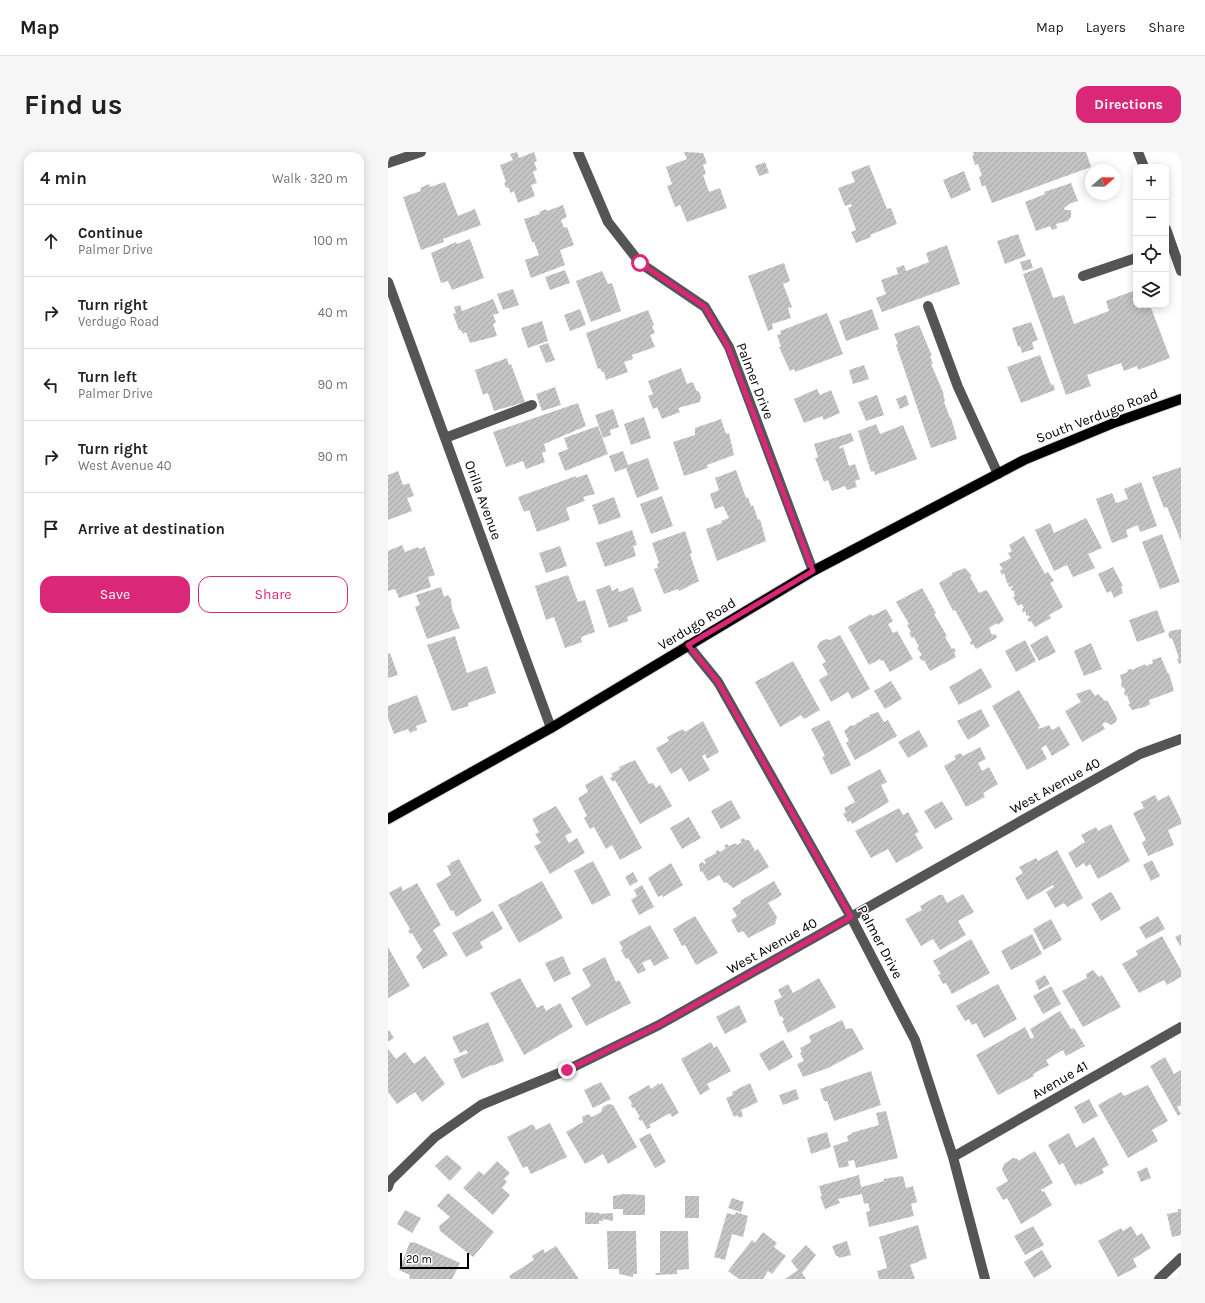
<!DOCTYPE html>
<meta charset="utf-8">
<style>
body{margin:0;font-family:Karla,sans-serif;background:#f6f6f6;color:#202124}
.controls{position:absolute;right:12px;top:12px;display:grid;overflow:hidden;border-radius:8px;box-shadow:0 2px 10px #0003}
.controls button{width:36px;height:36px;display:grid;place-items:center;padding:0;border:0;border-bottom:1px solid #e0e0e0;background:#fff;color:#202124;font:20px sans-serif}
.compass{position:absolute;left:697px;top:12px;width:36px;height:36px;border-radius:50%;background:#fff;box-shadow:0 2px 10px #0003;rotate:70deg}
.scale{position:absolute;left:12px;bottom:10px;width:69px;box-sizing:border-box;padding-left:4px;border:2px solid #000;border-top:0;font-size:11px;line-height:14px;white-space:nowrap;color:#000;-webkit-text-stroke:3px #fff;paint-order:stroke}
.stop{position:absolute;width:12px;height:12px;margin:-9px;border:3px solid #db2777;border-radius:50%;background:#fff}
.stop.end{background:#db2777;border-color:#fff;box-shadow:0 1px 4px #0008}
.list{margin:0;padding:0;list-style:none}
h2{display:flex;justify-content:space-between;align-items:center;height:52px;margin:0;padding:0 16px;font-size:17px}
h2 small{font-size:13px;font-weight:400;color:#757577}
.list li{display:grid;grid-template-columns:26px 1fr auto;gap:12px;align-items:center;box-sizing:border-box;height:72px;padding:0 16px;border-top:1px solid #e0e0e0}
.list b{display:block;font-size:15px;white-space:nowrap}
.list p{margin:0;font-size:13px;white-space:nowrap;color:#757577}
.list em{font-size:13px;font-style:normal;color:#757577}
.actions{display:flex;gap:8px;padding:12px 16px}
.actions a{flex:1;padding:9px 0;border:1px solid #db2777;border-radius:12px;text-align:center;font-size:14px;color:#db2777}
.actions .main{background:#db2777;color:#fff}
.icon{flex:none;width:22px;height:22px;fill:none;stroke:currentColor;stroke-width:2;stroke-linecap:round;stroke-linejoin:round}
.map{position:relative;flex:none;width:793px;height:1127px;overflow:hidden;border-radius:12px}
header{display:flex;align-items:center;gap:24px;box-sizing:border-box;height:56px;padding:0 20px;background:#fff;border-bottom:1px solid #e0e0e0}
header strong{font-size:19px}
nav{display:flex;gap:22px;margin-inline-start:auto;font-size:14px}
.intro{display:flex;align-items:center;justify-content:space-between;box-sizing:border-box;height:96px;padding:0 24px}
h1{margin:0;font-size:28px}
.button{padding:10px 18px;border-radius:12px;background:#db2777;color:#fff;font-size:14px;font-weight:700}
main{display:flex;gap:24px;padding:0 24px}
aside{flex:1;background:#fff;border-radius:12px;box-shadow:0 2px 10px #0003}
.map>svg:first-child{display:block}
.building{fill:url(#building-hatch)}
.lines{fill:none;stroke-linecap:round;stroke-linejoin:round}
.major-casing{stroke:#dbdbdb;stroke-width:12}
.minor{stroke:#555;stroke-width:10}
.major{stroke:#000;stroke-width:10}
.route{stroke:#db2777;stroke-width:5}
.labels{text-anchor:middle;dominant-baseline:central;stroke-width:3;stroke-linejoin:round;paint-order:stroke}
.street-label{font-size:14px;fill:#000;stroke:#fff}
</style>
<header>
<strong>Map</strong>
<nav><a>Map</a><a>Layers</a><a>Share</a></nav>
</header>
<div class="intro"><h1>Find us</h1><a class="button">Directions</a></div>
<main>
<aside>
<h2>4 min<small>Walk · 320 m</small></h2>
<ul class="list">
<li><svg class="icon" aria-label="ahead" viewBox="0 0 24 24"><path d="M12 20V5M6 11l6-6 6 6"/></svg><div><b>Continue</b><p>Palmer Drive</p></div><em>100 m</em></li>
<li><svg class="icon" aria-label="right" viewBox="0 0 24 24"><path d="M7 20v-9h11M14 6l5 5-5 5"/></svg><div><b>Turn right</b><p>Verdugo Road</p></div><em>40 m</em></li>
<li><svg class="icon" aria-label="left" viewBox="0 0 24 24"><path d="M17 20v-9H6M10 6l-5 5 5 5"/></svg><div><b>Turn left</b><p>Palmer Drive</p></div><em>90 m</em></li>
<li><svg class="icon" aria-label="right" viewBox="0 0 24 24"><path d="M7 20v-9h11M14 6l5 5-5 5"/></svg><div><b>Turn right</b><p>West Avenue 40</p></div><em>90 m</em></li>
<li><svg class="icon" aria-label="arrive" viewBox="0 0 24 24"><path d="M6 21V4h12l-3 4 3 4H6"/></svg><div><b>Arrive at destination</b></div></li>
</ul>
<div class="actions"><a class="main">Save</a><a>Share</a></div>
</aside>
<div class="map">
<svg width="793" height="1127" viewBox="0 0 793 1127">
<defs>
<pattern id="building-hatch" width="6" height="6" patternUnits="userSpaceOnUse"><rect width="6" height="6" fill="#c4c4c4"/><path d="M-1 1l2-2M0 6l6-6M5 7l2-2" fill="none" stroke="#a7a7a7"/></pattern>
</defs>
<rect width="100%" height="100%" fill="#fff"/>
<!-- building -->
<path class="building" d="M129 0 131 6 146 0 149 9 146 10 149 18 145 20 149 31 143 33 147 44 130 51 126 39 123 41 120 35 118 36 116 31 118 30 112 13 125 8 122 2Z
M296 0 315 1 319 11 315 13 318 22 315 23 321 40 332 36 339 56 299 70 292 53 287 55 279 34 284 32 278 15 299 7Z
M585 0H698L703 15 604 51 597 33 594 35 591 25 594 24 590 12 587 13 584 4 586 3Z
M377 10 381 21 371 24 367 14Z
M481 13 499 57 503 56 509 72 482 83 483 85 468 91 463 80 468 78 460 56 464 54 463 52 457 54 450 36 467 30 463 20Z
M576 19 583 38 563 47 555 28Z
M57 30 70 64 87 57 93 73 55 87 56 90 33 98 15 45 33 39 32 36 41 32 42 35Z
M683 31 690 49 681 52 676 56 677 58H683V65L680 69 668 72 669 76 664 78 662 74 648 79 637 50 657 42 656 40Z
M175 53 179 65 173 68 176 76 179 75 186 93 172 98 177 113 143 126 137 108 151 103 146 90H144L136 67 152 62 151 60 158 57 159 59Z
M630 82 638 104 617 112 609 89Z
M82 87 96 126 64 138 60 129 53 131 43 101 68 90 69 92Z
M559 93 572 132 494 160 488 146 498 142 493 128 510 122 508 116 516 113 518 119 541 110 538 101Z
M642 107 645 116 635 119 632 110Z
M396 111 402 129 395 132 404 155 400 156 403 166 384 172 385 177 380 179 360 124Z
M654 115 665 146 676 143 686 172 721 159 718 149 748 138V153H762L782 206 750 218 749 214 736 219 733 211 699 223 703 234 678 243 635 122Z
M177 118 182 131 162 138 157 125Z
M214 119 220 132 224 131 233 159 203 170 188 129Z
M125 137 131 153 115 158 109 142Z
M105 147 111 161 105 163 108 170 105 172 109 184 82 191 78 180 75 182 73 178H71L65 162 68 161 66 155 72 153 74 159Z
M192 157 198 173 182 179 176 163Z
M484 157 491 177 458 189 451 169Z
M260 158 266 173 264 174 267 181 262 183 267 195 244 203 245 207 236 210 240 220 218 228 216 220H214L212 216 210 217 198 181Z
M439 161 455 202 407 220 406 217 402 219 391 195H393L389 183 393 182 392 179Z
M154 169 160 189 140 196 133 176Z
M643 170 650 188 644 190 646 197 634 201 632 194 630 195 624 176Z
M531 173 544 204H542L545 212H543L556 242H555L557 249 556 250 562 266H563L569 287 543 296 508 193 510 192 506 182Z
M160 191 167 208 158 211 151 194Z
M652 203 663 233 665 232 667 238 633 251 619 215Z
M119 206 121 213 123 212 137 250 106 259 100 241 95 243 87 218Z
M476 213 481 227 465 232 461 218Z
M293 216 299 232 305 230 308 238 311 240 313 245 312 250 290 256 292 260 274 267 269 255 265 257 260 244 265 242 260 229Z
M167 235 173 253 154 259 148 242Z
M429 237 432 243 443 238 452 261 436 268 434 264 416 271 406 247Z
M489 243 496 263 478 269 470 250Z
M518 243 521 253 512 257 508 247Z
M190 251 198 274 156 292 158 299 154 301 157 310 138 317 135 309 118 315 105 280Z
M225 257 231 275 222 278 223 283 215 286 207 263Z
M256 265 263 286 243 293 236 272Z
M333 267 338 282 341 281 346 303 319 313 320 316 296 324 285 290 307 283V276Z
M488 272 492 282 515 273 529 307 487 323 486 319 483 320 470 279Z
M210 274 220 302 177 319 170 301 180 297 176 286Z
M463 281 466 289 451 295 452 297 455 295 461 314 467 312 472 327 467 329 469 335 459 338 457 334 444 339 440 328 436 330 427 306 430 305 426 292Z
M235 299 240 313 260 306 271 337 249 346 238 316 227 320 221 304Z
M793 315V389L779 355 776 356 764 325Z
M348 318 358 346 360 345 363 354 365 353 370 368 372 367 378 389 329 409 318 377 334 371 333 369 341 366 335 354 327 357 322 342 331 338 327 326Z
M10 319 15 333 21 331 26 344 19 346 24 359 0 368V323Z
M199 322 207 342 195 345 197 349 178 356 182 368 149 380 141 358 136 360 130 345 188 324V326Z
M753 330 769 374 752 380 750 373 738 378 740 385 724 391 708 347 724 341 728 351 740 347 736 337Z
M274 344 285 374 263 382 252 352Z
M226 345 233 365 211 373 204 353Z
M698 366 714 396 700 402 707 416 685 425 679 413 666 419 647 378 662 371 666 381Z
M244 378 249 393 245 394 248 404 217 415 208 391Z
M297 379 304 401 302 402 311 429 291 439 290 437 276 442 266 417 270 416 269 412 271 411 264 391Z
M774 382 792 430 772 437 754 390Z
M636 384 657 422 660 420 666 429 662 431 675 455 661 463 663 466 647 475 643 469 641 470 639 467 642 465 640 463 638 464V459L635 461 634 457 636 456 634 452 630 454 625 445 627 444 626 441 627 440 622 437 625 435 624 434 621 435 620 432 622 431H619L616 421 614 423 612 419 615 417 611 412 623 406 620 401 624 399 621 393Z
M14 393 17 400 30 395 31 397 37 395 47 423 40 425 43 435 11 446 7 437 0 439V399Z
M172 394 179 414 158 421 151 401Z
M725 415 735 434 733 435 735 441 726 446 723 439 719 441 710 422Z
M577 416 584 424 582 425 591 441 598 438 600 440 616 468 610 473 609 471 601 476 604 483 607 482 609 485 607 487 588 497 585 492 583 493 582 490 584 489 567 458 565 459 551 431 564 423V421Z
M180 423 190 450 197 448 207 480 193 485 194 490 177 496 166 465 158 468 147 434Z
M222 433 224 439 230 436 231 440 245 435 254 459 239 465 240 469 221 476 208 438Z
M53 435 56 445 60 443 63 447 64 457 72 476 39 487 27 455 32 453 28 443Z
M534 436 548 461 546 462 559 484 557 485 564 497 566 496 568 499 566 501 568 505 542 519 536 508 534 509 531 505 534 503 529 496 531 495 526 485 524 486 521 481 523 480 519 473 521 472 508 450Z
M498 457 505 469 500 472 505 481 509 479 525 507 502 520 495 508 493 509 492 507 481 513 460 475 483 462 484 464Z
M769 458 777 480 749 490 741 468Z
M793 477V511L791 512 789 507 791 506 784 486 782 487 780 482 782 479Z
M452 483 482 537 464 547 460 540 443 550 431 528 440 522 434 512 438 510 429 495 432 490 438 487 442 488Z
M659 483 668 500 651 509 642 493Z
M67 484 79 521 99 514 108 541 80 551 81 554 64 559 39 493Z
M637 488 648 509 628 520 617 499Z
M703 491 714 517 696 524 686 499Z
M2 501 10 523 0 526V502Z
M773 505 780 522 781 521 786 539 761 548 762 552 757 555 744 558 740 552H742L739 543 737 544 736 540H737L736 535 734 536 733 532 734 531 732 523 740 520 739 518 743 517 744 518 757 512 758 514 765 511 764 508Z
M405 509 432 558 416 567 413 563 392 575 367 530Z
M593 516 604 535 571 553 561 535Z
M503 529 514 547 497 557 486 539Z
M702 537 707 544 710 542 717 549 719 548 729 566 728 570 723 573 718 570 714 572 717 577 694 590 677 559 693 550 688 542Z
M631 538 652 574 650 575 651 577 661 573 664 578 671 574 682 593 664 604 658 593 653 596 659 607 639 618 604 554Z
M29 543 39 570 28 574 29 578 22 581 20 577 6 582 0 566V554Z
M593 557 602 574 580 588 569 569Z
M490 560 496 570 500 568 509 584 467 608 458 591 461 589 456 579 463 573 464 574 469 572 468 571 474 569V568L482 564 481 563Z
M441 568 463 613 443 623 434 605 437 604 423 577Z
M315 569 331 600 319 607 317 602 314 604 322 618 301 630 293 616 283 622 268 596 281 589 279 585 295 577 297 580Z
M531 578 540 594 520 606 510 590Z
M592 595 598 607 590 611 594 619 601 615 610 632 595 641 597 645 578 655 556 614 568 607 566 604 572 601 575 604Z
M247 608 261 632 265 631 268 636 272 633 284 654 252 672 227 628 225 630 222 626 225 624 223 622 232 617 231 615Z
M492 617 499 630 493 633 501 650 464 672 463 669 460 670 455 662 458 660 456 656 467 650 459 635Z
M214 623 254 696 232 708 224 693 218 697 206 675 202 677 196 666 199 664 190 646 200 640 197 633Z
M767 643 770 649 781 643 793 668V672L780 678 786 693 760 704 754 691 758 688 745 661 756 656 753 650Z
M343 648 353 666 333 677 323 659Z
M554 649 565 667 547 677 536 659Z
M168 654 184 680 177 684 181 691 189 686 197 701 162 722 146 694 153 691 147 682 151 680 144 667Z
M511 656 515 663 520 660 531 680 527 682 535 696 508 711 500 697 483 706 467 679Z
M301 665 313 686 294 697 282 676Z
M723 672 742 709 710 727 702 712 698 715 696 711 688 716 680 701 697 690 693 683 708 675 710 679Z
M355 686 357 688H361L367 699 370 697 381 715 345 736 338 730 336 731 331 723 320 729 314 719 312 720 311 712 315 710 316 712 318 711 316 708 328 701V699L330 698 332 700 338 696 336 694 339 692 341 694 348 691 349 693 354 690 352 688Z
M669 698 695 746 679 755 676 751 667 756 658 740 666 735 665 733 639 748 627 726 635 721 631 715 648 706 650 709Z
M71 707 94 749 68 765 65 758 63 759 48 732 63 723 59 714 63 712 62 711Z
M764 708 772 724 763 729 755 713Z
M205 709 223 743 204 753 186 719Z
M283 711 295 733 275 745 274 743 270 745 260 726Z
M245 720 250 729 242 734 237 725Z
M154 729 175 766 131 791 110 753Z
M386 729 394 743 380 751 389 765 387 772 360 786 355 779 350 781 343 768 349 764 344 756 353 751 352 749Z
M29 731 53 773 45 778 60 803 35 817 28 805 34 798 24 781 22 782 20 779 22 777 1 741 13 734 15 739Z
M254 733 266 755 251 763 243 748 249 744 246 738Z
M722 740 724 741 733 757 713 769 703 752Z
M575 742 586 760 570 769 578 783 552 798 545 787 533 794 517 767 534 758 532 754 551 743H555L559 751Z
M105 759 115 777 92 790 95 796 78 805 64 781Z
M307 764 330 801 308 813 297 793 294 794 285 777Z
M770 764 777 777 758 787 751 775Z
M663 767 674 788 656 798 645 777Z
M262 773 281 806 266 814 262 807 254 811 258 818 250 822 240 806 238 807 233 798 235 797 231 790Z
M644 782 654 802 623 818 613 799Z
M793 782V795L787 785Z
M774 784 793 818V825L779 833 776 828 751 841 734 812 750 803 748 799Z
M583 787 602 821 564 842 558 831 555 832 550 823 553 822 545 809Z
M0 795 22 834 0 846Z
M175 804 183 822 166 830 157 811Z
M217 805 228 830 231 828 243 851 198 874 183 846 203 834 194 817Z
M705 818 711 825 714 823 733 855 695 875 674 839 699 826 698 822Z
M657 823 662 832 651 838 647 829Z
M132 826 149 856 155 853 158 859 172 851 185 875 136 903 102 841Z
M431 826 448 855 400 881 394 869 396 868 394 864 392 865 386 849 394 845 390 838 400 832 405 841Z
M610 832 629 867 596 886 588 871 584 873 581 867 577 869 568 854Z
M663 834 673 852 655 862 645 844Z
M351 853 359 870 337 882 328 865Z
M672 859 683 877 686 876 697 894 678 904 675 898 658 908 661 913 645 922 646 924 610 943 588 903 637 875 643 887 646 885 642 877Z
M454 868 458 877 464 876 476 897 440 916 415 925 409 912 416 909 412 901 414 900 412 896 423 890 421 884Z
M100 870 116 909 104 914 103 913 74 927 65 907 80 901 78 898 72 901 64 885Z
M1 878 6 886 0 890V879Z
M395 888 405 905 381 919 371 902Z
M323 890 326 896 329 894 343 919 319 932 322 937 312 943 293 907Z
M0 897 8 907 17 900 26 912 37 904 57 932 34 950 27 940 9 952 0 940Z
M777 905 786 922 793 918V953L789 955 793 962 790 964 762 914Z
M483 919 493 953 446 969 439 949H436L432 937Z
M213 930 223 947 205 956 196 938Z
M271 931V933L274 931 291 961 284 965 282 961 261 973 263 975 259 977 254 968 252 969 250 966 252 965 246 955 244 956 243 952 244 951 240 945 261 933 263 937Z
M362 931 370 950 353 958 355 964 351 966 350 963 346 965 338 946 345 943 344 940Z
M760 933 780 969 764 978 770 989 740 1006 710 953 733 940 736 944Z
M408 937 411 947 395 953 391 943Z
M701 947 710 964 695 972 686 955Z
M220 952 225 953 249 995 220 1012 215 1002 197 1012 178 980 195 970 194 965 200 962 204 965 213 960 215 955Z
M498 959 510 1006 468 1016 466 1008 460 1009 461 1014 451 1016 445 994 460 989 459 984 464 982 463 981 491 973 488 961Z
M162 971 179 1005 143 1022 139 1014 135 1016 119 985 145 972 148 978Z
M439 980 443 995 423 1002 419 986Z
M262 981 278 1010 267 1016 251 987Z
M681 981 688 996 706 985 721 1013 714 1017 716 1021 692 1033 691 1031 687 1034 675 1011 671 1013 660 993Z
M647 999 665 1031 653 1038 654 1040 656 1039 664 1053 633 1072 619 1046 615 1048 608 1036 620 1029 614 1018 616 1012 625 1006 630 1007V1009Z
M59 1003 74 1016 62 1029 47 1014Z
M109 1009 122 1021 116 1027 119 1030 114 1036 122 1043 105 1063 75 1036 91 1019 96 1023Z
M759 1015 763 1026 753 1030 749 1020Z
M471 1023 473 1035 496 1029 495 1027 515 1024 518 1036 525 1034 529 1050 523 1052 526 1064 481 1075 478 1060 482 1059 480 1051 476 1052 474 1042 450 1047 452 1051 437 1057 432 1044H434L431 1034Z
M60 1041 106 1080 85 1105 52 1079 51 1074 62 1065 49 1054Z
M236 1042 257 1043V1063H235V1057H225V1044Z
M297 1044H311V1066H297Z
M344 1046 356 1050 353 1060 340 1056Z
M790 1057H793V1083L784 1085 779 1062 790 1060Z
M17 1058 33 1066 24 1081 9 1072Z
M197 1060 212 1061 211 1062 225 1061V1069L215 1067V1069H211V1072H197Z
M348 1060 360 1064 355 1085 344 1082 337 1108 326 1105 339 1061 347 1063Z
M530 1073 539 1106 522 1113 527 1127H491L489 1119 499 1116 491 1085Z
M645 1074 656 1093 637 1103 626 1084Z
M743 1074 749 1084 754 1081 763 1096 745 1107 749 1115 730 1125 710 1089 733 1076 735 1079Z
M219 1079H248L249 1122H245V1125L231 1122V1117H220Z
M272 1079H300L301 1117 289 1118V1122L268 1123 267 1121H272Z
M375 1080 389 1091 386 1095 398 1104 384 1122 380 1119 375 1127H351L340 1119 364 1088 367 1091Z
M459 1089 463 1103 451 1106 450 1104H448L444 1094Z
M22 1090 25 1091 26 1090 72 1111 64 1127H22L21 1126 22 1123 11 1118Z
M418 1093 428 1103 414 1121 418 1127H397L410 1118 403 1109Z
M168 1094 191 1127H123L121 1124 146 1108 144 1104 155 1097 157 1101Z
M654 1098 664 1115 646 1126 636 1110Z"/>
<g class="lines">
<!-- major casing -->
<g class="major-casing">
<path id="major" d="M0 667 163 576 425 419 636 308 728 270 793 247"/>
</g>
<!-- minor -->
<path class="minor" d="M190 0 220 70 252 111 317 155 341 195 425 419
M750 0 756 15
M0 11 33 0
M778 77 793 119
M695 124 748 106
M0 130 163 576
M540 154 570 235 610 322
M57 286 144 253
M300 493 330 530 463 765 527 888 565 1005 597 1127
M565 1005 793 875
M0 1035 2 1029 47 985 93 953 179 918 271 873 752 602 793 587
M771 1127 793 1106"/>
<!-- major -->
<use href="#major" class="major"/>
</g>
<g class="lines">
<!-- route -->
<path class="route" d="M179 918 271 873 463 765 330 530 300 493 425 419 340 195 317 155 252 111"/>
</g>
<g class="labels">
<!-- street labels -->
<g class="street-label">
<text transform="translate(367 229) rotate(69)">Palmer Drive</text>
<text transform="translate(709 264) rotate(-21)">South Verdugo Road</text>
<text transform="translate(95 348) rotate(70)">Orilla Avenue</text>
<text transform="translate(309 472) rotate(-31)">Verdugo Road</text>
<text transform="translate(667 634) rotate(-29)">West Avenue 40</text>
<text transform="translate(492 790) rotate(62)">Palmer Drive</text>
<text transform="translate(384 794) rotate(-29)">West Avenue 40</text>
<text transform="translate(672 928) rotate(-30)">Avenue 41</text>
</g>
</g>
</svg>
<div class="controls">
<button>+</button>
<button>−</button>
<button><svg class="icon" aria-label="locate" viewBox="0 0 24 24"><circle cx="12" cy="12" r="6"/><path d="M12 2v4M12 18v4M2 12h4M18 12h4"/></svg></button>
<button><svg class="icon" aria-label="layers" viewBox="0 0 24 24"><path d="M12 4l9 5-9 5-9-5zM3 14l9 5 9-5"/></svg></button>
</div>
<svg class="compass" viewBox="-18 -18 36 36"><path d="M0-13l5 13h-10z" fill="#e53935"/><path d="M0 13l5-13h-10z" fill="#757577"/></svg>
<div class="scale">20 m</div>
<div class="stop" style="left:252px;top:111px"></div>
<div class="stop end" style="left:179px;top:918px"></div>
</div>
</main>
